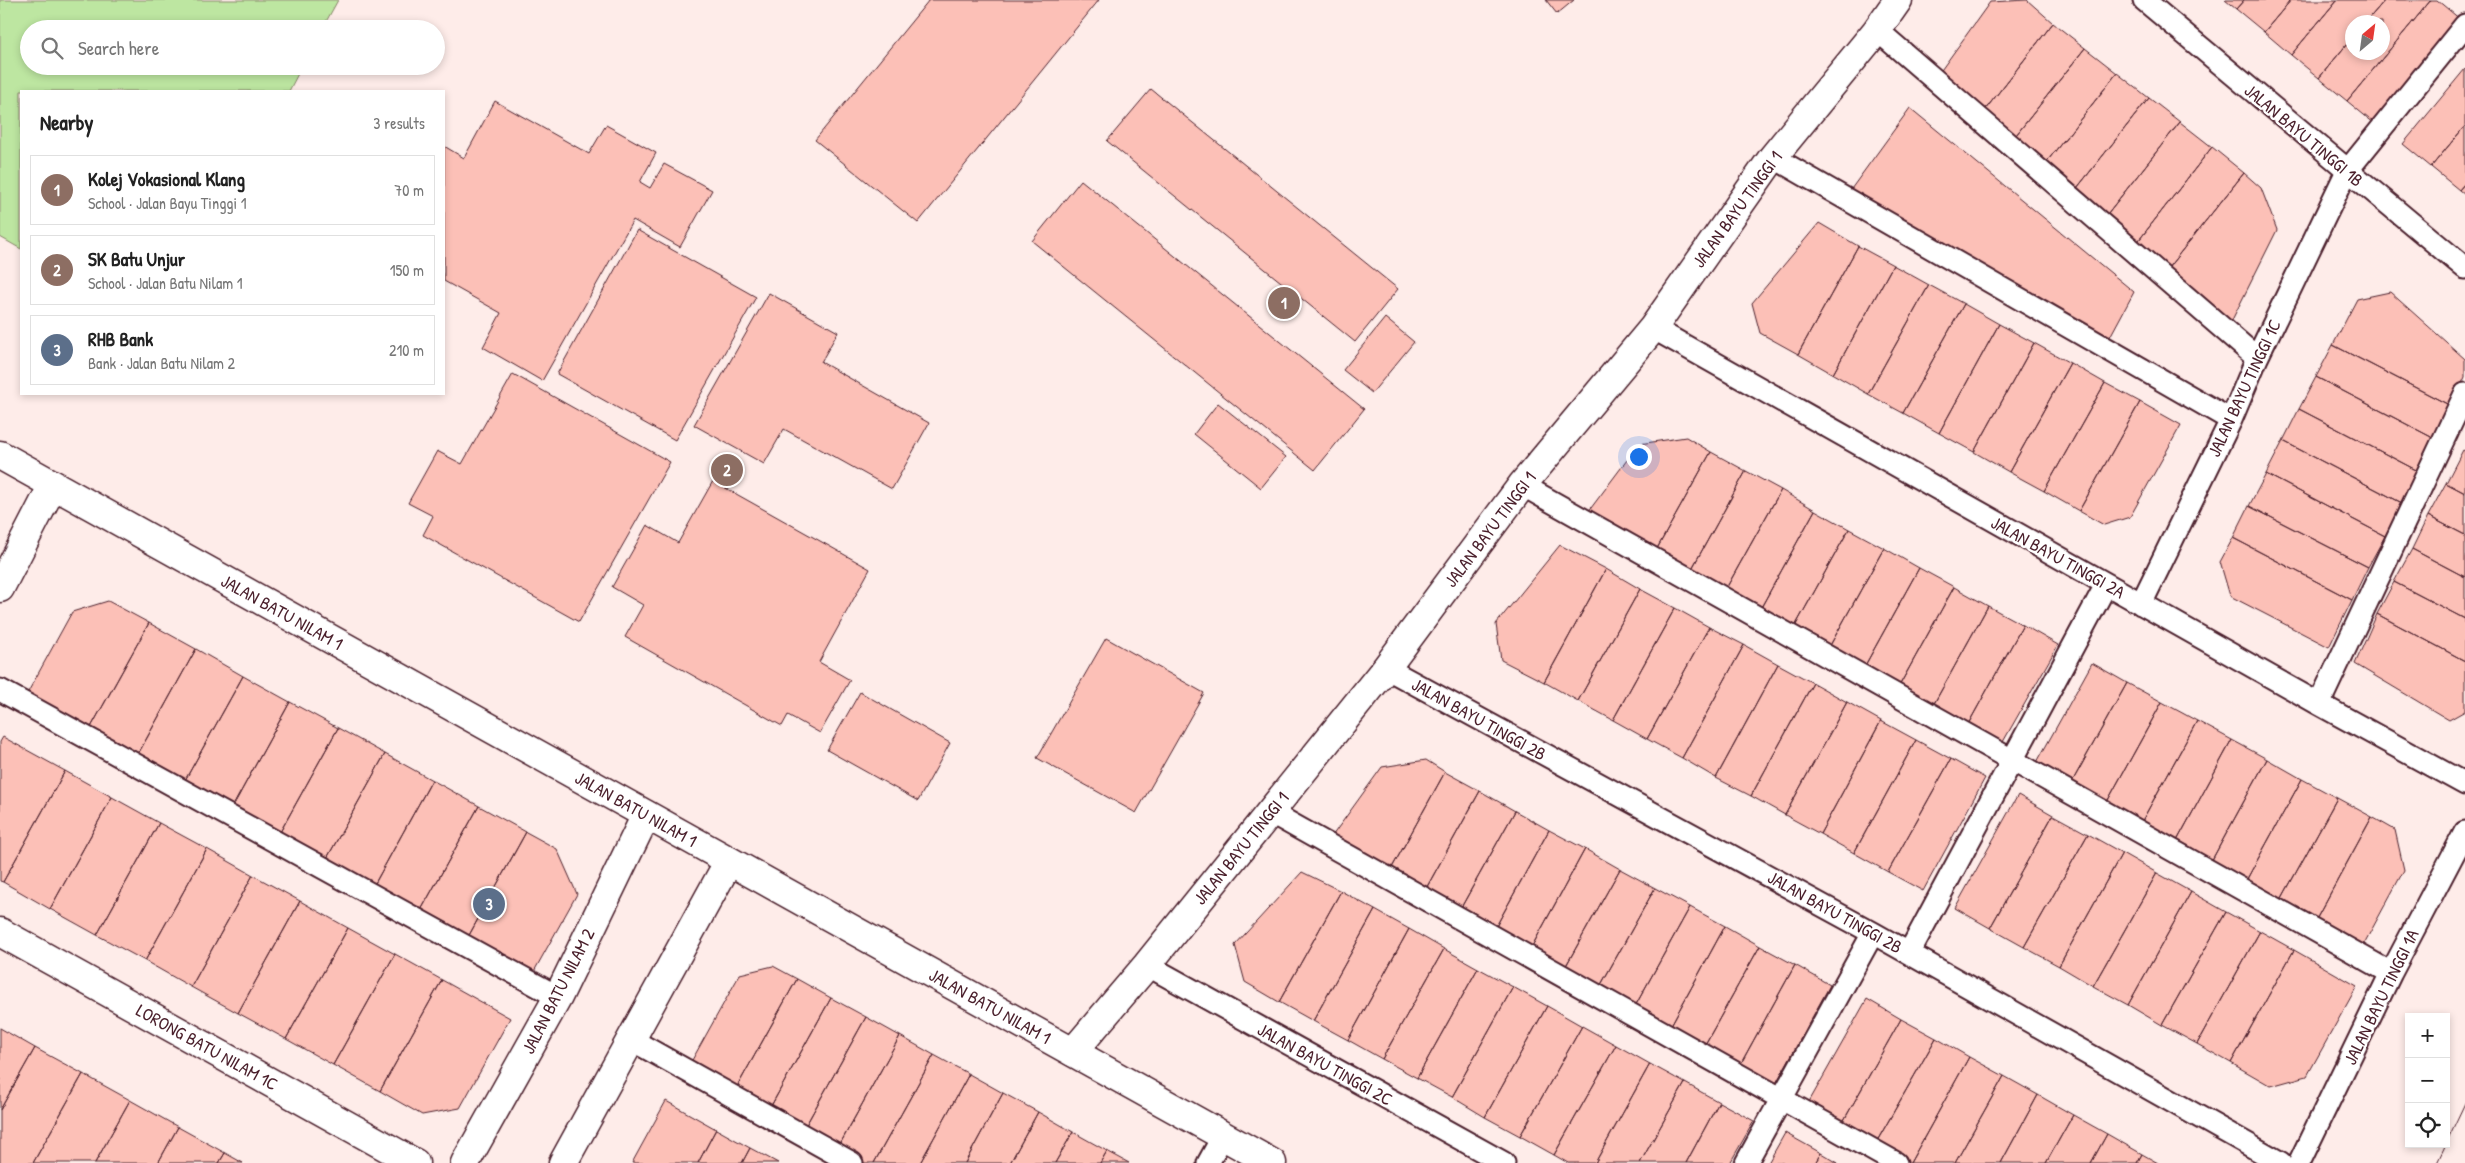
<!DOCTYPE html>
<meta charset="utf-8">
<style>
body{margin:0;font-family:"Patrick Hand",sans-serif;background:#f6f6f6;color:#222}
.controls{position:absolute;right:15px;bottom:15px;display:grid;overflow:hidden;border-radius:0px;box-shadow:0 2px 8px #0003}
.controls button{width:45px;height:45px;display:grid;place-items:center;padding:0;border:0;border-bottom:1px solid #e0e0e0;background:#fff;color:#222;font:25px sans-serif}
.compass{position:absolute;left:2345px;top:15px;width:45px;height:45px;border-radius:50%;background:#fff;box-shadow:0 2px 8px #0003;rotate:29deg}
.you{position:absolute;left:1638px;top:456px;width:18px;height:18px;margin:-12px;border:4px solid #fff;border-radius:50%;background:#1a73e8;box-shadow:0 0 0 8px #1a73e833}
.badge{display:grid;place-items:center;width:32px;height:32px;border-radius:50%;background:#d1495b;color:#fff;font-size:16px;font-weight:700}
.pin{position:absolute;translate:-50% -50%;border:2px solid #fff;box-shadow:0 1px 5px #0006}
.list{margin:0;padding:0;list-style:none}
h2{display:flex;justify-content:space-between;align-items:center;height:65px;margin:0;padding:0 20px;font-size:21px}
h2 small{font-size:16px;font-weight:400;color:#767676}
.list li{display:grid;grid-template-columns:32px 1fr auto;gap:15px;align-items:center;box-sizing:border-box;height:70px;margin:0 10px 10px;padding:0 10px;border:1px solid #e0e0e0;border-radius:0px}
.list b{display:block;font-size:19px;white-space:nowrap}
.list p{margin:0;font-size:16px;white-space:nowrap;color:#767676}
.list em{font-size:16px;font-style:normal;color:#767676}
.icon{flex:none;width:28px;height:28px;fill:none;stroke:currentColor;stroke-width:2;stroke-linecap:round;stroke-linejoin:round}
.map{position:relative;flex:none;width:2465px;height:1163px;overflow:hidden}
.search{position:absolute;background:#fff;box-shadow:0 2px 8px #0003;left:20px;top:20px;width:425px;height:55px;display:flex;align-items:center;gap:12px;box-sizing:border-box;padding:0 18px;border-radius:28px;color:#767676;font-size:19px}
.panel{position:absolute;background:#fff;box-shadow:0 2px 8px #0003;left:20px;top:90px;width:425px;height:305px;border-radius:0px}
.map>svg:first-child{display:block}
.green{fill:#bde6a1;stroke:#848266}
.building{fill:#fcc0b7;stroke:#4a1f2b}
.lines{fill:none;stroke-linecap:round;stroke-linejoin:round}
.service-casing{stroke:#4a1f2b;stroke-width:25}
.minor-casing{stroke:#4a1f2b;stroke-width:31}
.secondary-casing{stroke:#4a1f2b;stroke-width:31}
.service{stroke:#fff;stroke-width:21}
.minor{stroke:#fff;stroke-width:28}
.secondary{stroke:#fff;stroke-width:28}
.tram{stroke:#4a1f2b;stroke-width:1}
.labels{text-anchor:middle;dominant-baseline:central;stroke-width:4.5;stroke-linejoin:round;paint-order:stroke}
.street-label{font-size:18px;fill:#4a1f2b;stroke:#fff}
</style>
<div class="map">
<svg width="2465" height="1163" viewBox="0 0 2465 1163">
<rect width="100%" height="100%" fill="#feece9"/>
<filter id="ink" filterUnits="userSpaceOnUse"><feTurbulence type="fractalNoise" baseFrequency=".02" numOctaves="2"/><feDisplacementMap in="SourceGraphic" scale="10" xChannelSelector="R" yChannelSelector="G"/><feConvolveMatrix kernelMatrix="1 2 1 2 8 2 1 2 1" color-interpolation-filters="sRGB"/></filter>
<g filter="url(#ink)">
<!-- green -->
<path class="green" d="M0 0H338L322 29H29V66H302L289 91H21V249L0 237Z"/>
<!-- building -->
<path class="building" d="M929 0H1099L918 223 815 140Z
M1546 0H1574L1557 14Z
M2027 0 2053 23 1974 124 1929 87 1990 2Z
M2225 0H2244L2236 9Z
M2244 0H2291L2264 32 2236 9Z
M2291 0H2337L2291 55 2264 32Z
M2337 0H2385L2366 22H2352V38L2319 78 2291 55Z
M2385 0H2431L2347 101 2319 78 2352 38V52H2382V22H2366Z
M2431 0H2437L2461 20 2375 124 2347 101Z
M2053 23 2085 48 2005 149 1974 124Z
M2085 48 2117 73 2037 174 2005 149Z
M2465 69V126L2431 167 2403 144Z
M2117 73 2149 98 2069 198 2037 174Z
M1151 89 1398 289 1355 342 1107 141Z
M2149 98 2180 122 2100 223 2069 198Z
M495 101 589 154 606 125 656 153 640 182 650 188 664 164 712 190 680 247 633 220 542 381 483 347 501 313 444 281V146L464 158Z
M1910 108 2134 292 2105 346 1846 196Z
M2180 122 2212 147 2132 249 2100 223Z
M2465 126V183L2459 190 2431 167Z
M2212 147 2244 173 2164 273 2132 249Z
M2244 173 2261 188 2277 230 2229 326 2164 273Z
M1081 180 1364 409 1315 470 1032 241Z
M2465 183V195L2459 190Z
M1819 223 1858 246 1798 354 1760 333 1752 303Z
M637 230 756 297 675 440 557 374Z
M1858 246 1893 265 1833 374 1798 354Z
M1893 265 1929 285 1868 394 1833 374Z
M1929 285 1964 304 1903 413 1868 394Z
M2390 292 2465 359V377L2451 406 2333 345 2357 299Z
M769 293 838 332 821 362 929 423 892 489 784 429 764 464 694 425Z
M1964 304 1999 324 1939 433 1903 413Z
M1385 318 1414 342 1372 393 1343 370Z
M1999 324 2034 343 1974 452 1939 433Z
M2034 343 2070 363 2009 472 1974 452Z
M2333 345 2451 406 2435 439 2316 377Z
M2070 363 2105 383 2044 491 2009 472Z
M513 374 670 462 579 622 423 535 433 516 408 503 437 451 462 464Z
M2316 377 2435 439 2418 471 2299 409Z
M2105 383 2140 402 2079 511 2044 491Z
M2140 402 2181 425 2130 517 2104 525 2079 511Z
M1218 403 1286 457 1261 488 1194 434Z
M2299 409 2418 471 2402 503 2283 441Z
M1686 437 1711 452 1649 563 1579 524 1639 444Z
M2283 441 2402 503 2385 536 2266 474Z
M2463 450 2465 451V493L2446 483Z
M1711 452 1746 471 1684 583 1649 563Z
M1746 471 1781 490 1718 603 1684 583Z
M2266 474 2385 536 2368 567 2249 506Z
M713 481 870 569 819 662 850 680 820 733 788 715 782 726 625 637 643 605 612 587 647 525 678 543Z
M2446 483 2465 493V535L2428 516Z
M1781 490 1815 510 1753 622 1718 603Z
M2249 506 2368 567 2352 600 2233 538Z
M1815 510 1849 529 1787 641 1753 622Z
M2428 516 2465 535V577L2412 549Z
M1849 529 1884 548 1822 660 1787 641Z
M2233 538 2352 600 2329 647 2230 596 2220 562Z
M1560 545 1606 569 1544 682 1501 660 1496 624Z
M1884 548 1919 568 1857 680 1822 660Z
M2412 549 2465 577V619L2394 582Z
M1919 568 1954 587 1892 699 1857 680Z
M1606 569 1640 589 1578 701 1544 682Z
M2394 582 2465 619V661L2377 614Z
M1954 587 1988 606 1926 718 1892 699Z
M1640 589 1675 608 1613 720 1578 701Z
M108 601 149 623 85 738 22 703 72 612Z
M1988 606 2023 625 1961 737 1926 718Z
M1675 608 1709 627 1647 739 1613 720Z
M2377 614 2465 661V711L2449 720 2355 664Z
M149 623 196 649 132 765 85 738Z
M2023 625 2058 645 1995 756 1961 737Z
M1709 627 1744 645 1682 758 1647 739Z
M1106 638 1204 693 1136 813 1037 758Z
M1744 645 1778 664 1716 778 1682 758Z
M196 649 243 676 179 791 132 765Z
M2092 663 2127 683 2067 791 2031 773Z
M1778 664 1813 683 1751 796 1716 778Z
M243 676 290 702 227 817 179 791Z
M1813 683 1847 702 1785 815 1751 796Z
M2127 683 2162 702 2102 811 2067 791Z
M860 692 950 743 918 801 827 750Z
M290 702 338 728 274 843 227 817Z
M1847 702 1881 721 1820 834 1785 815Z
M2162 702 2197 721 2137 830 2102 811Z
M1881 721 1916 740 1854 853 1820 834Z
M2197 721 2232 740 2172 850 2137 830Z
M338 728 385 754 321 869 274 843Z
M3 737 65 771 3 882 0 881V742Z
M1916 740 1951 759 1888 872 1854 853Z
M2232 740 2267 759 2207 869 2172 850Z
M385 754 432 780 368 896 321 869Z
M1951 759 1985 778 1923 891 1888 872Z
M2267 759 2302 779 2242 888 2207 869Z
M1426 760 1445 772 1383 884 1322 850 1382 767Z
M65 771 112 797 50 909 3 882Z
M1445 772 1480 791 1418 903 1383 884Z
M2302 779 2337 798 2277 907 2242 888Z
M432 780 479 806 415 921 368 896Z
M1480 791 1515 811 1453 922 1418 903Z
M2018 795 2053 815 1990 928 1955 908Z
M112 797 159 823 97 935 50 909Z
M2337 798 2372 817 2312 927 2277 907Z
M479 806 526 832 462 948 415 921Z
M1515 811 1549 830 1488 941 1453 922Z
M2053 815 2088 834 2024 947 1990 928Z
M2372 817 2395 830 2404 870 2359 953 2312 927Z
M159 823 207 849 145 961 97 935Z
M1549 830 1585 849 1524 961 1488 941Z
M526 832 557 849 577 894 527 984 462 948Z
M2088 834 2122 853 2059 966 2024 947Z
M207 849 253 875 191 987 145 961Z
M1585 849 1620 869 1558 980 1524 961Z
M2122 853 2157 873 2093 986 2059 966Z
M1620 869 1655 888 1593 999 1558 980Z
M1302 872 1341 891 1279 1002 1245 982 1235 945Z
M2157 873 2191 892 2128 1005 2093 986Z
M253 875 300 901 238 1013 191 987Z
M1655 888 1690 907 1628 1019 1593 999Z
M1341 891 1375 910 1313 1021 1279 1002Z
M2191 892 2226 912 2162 1025 2128 1005Z
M300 901 348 928 286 1039 238 1013Z
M1690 907 1725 926 1664 1038 1628 1019Z
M1375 910 1409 929 1348 1040 1313 1021Z
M2226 912 2260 931 2197 1044 2162 1025Z
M1725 926 1760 946 1698 1057 1664 1038Z
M348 928 395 954 333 1065 286 1039Z
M1409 929 1444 949 1382 1059 1348 1040Z
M2260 931 2294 950 2231 1063 2197 1044Z
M1760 946 1795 965 1734 1076 1698 1057Z
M1444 949 1478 968 1417 1078 1382 1059Z
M2294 950 2357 986 2307 1076 2271 1086 2231 1063Z
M395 954 442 980 380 1091 333 1065Z
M1795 965 1830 985 1769 1096 1734 1076Z
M773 966 797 979 732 1096 686 1071 740 974Z
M1478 968 1513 987 1452 1097 1417 1078Z
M797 979 831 998 766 1115 732 1096Z
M442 980 510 1018 460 1108 422 1115 380 1091Z
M1513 987 1547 1006 1485 1117 1452 1097Z
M831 998 866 1017 801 1134 766 1115Z
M1867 999 1901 1019 1839 1129 1805 1109Z
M1547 1006 1582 1026 1520 1136 1485 1117Z
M866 1017 900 1036 835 1153 801 1134Z
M1901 1019 1936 1038 1873 1148 1839 1129Z
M1582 1026 1616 1045 1554 1155 1520 1136Z
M0 1028 35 1048 0 1110Z
M900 1036 934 1055 874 1163H852L835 1153Z
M1936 1038 1969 1057 1910 1163H1901L1873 1148Z
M1616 1045 1650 1064 1595 1163H1568L1554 1155Z
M35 1048 83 1074 33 1163H0V1110Z
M934 1055 969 1074 920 1163H874Z
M1969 1057 2004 1076 1955 1163H1910Z
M1650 1064 1685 1083 1640 1163H1595Z
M83 1074 130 1100 95 1163H33Z
M969 1074 1003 1093 965 1163H920Z
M2004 1076 2038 1095 2001 1163H1955Z
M1685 1083 1719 1102 1686 1163H1640Z
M1003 1093 1038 1112 1010 1163H965Z
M2038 1095 2073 1115 2046 1163H2001Z
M130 1100 178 1127 158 1163H95Z
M666 1101 716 1129 698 1163H632Z
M1719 1102 1754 1121 1730 1163H1686Z
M1038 1112 1073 1132 1055 1163H1010Z
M2073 1115 2107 1134 2091 1163H2046Z
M178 1127 225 1153 219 1163H158Z
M716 1129 750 1148 742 1163H698Z
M1073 1132 1107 1151 1100 1163H1055Z
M1785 1133 1821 1153 1815 1163H1768Z
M2107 1134 2142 1154 2137 1163H2091Z
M750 1148 778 1163H742Z
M1107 1151 1129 1163H1100Z
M225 1153 243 1163H219Z
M1821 1153 1838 1163H1815Z
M2142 1154 2158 1163H2137Z"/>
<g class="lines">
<!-- service casing -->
<g class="service-casing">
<path id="service" d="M2144 0 2465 268
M1877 30 2257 358
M1773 157 2231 420
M1653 328 2319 704 2465 784
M1522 485 2391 973
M2141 604 2231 420 2257 358 2347 171 2465 25
M1386 668 1873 933 2281 1163
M0 690 558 997
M2319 704 2465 394
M1270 812 1896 1163
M1909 953 2106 585
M1147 965 1504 1163
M632 1040 852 1163
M1208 1163 1223 1136
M1746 1163 1873 933
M2299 1163 2391 973 2465 832"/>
</g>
<!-- minor casing -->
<g class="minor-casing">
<path id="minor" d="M0 588 53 485
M0 932 415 1163
M1073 1052 1147 965 1386 668 1522 485 1653 328 1773 157 1877 30 1898 0
M465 1163 558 997 646 815
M563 1163 729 861"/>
</g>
<!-- secondary casing -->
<g class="secondary-casing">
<path id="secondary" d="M0 455 1272 1163"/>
</g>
<!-- service -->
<use href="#service" class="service"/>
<!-- minor -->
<use href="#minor" class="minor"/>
<!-- secondary -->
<use href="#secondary" class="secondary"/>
<!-- tram -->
<path class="tram" d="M2446 1143 2465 1103
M2437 1163 2446 1144"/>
</g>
</g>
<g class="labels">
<!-- street labels -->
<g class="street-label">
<text transform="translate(2304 135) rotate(40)">JALAN BAYU TINGGI 1B</text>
<text transform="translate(1737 209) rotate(-54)">JALAN BAYU TINGGI 1</text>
<text transform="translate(2244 388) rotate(-65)">JALAN BAYU TINGGI 1C</text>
<text transform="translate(1490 529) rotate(-53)">JALAN BAYU TINGGI 1</text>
<text transform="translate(2058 557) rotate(29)">JALAN BAYU TINGGI 2A</text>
<text transform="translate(282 612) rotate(29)">JALAN BATU NILAM 1</text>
<text transform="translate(1479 719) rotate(29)">JALAN BAYU TINGGI 2B</text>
<text transform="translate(636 809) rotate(29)">JALAN BATU NILAM 1</text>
<text transform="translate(1241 848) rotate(-51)">JALAN BAYU TINGGI 1</text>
<text transform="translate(1835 912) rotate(29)">JALAN BAYU TINGGI 2B</text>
<text transform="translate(558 991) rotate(-63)">JALAN BATU NILAM 2</text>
<text transform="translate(2381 997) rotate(-64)">JALAN BAYU TINGGI 1A</text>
<text transform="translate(990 1006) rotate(29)">JALAN BATU NILAM 1</text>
<text transform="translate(207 1047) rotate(29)">LORONG BATU NILAM 1C</text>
<text transform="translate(1325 1064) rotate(29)">JALAN BAYU TINGGI 2C</text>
</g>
</g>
</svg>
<div class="controls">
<button>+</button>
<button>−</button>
<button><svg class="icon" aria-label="locate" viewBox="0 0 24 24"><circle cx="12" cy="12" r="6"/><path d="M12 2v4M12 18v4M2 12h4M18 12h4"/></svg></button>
</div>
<svg class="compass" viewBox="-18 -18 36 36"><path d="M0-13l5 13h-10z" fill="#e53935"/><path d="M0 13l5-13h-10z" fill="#767676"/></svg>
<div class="you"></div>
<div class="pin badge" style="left:1284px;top:303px;background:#8d6e63">1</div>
<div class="pin badge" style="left:727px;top:470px;background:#8d6e63">2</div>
<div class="pin badge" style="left:489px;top:904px;background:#5c6f8a">3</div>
<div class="search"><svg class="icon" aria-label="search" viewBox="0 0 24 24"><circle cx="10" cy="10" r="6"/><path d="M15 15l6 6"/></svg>Search here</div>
<section class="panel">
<h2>Nearby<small>3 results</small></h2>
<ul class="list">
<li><span class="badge" style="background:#8d6e63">1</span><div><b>Kolej Vokasional Klang</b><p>School · Jalan Bayu Tinggi 1</p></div><em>70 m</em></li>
<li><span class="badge" style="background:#8d6e63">2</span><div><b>SK Batu Unjur</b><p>School · Jalan Batu Nilam 1</p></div><em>150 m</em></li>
<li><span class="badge" style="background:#5c6f8a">3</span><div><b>RHB Bank</b><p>Bank · Jalan Batu Nilam 2</p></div><em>210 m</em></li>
</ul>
</section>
</div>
